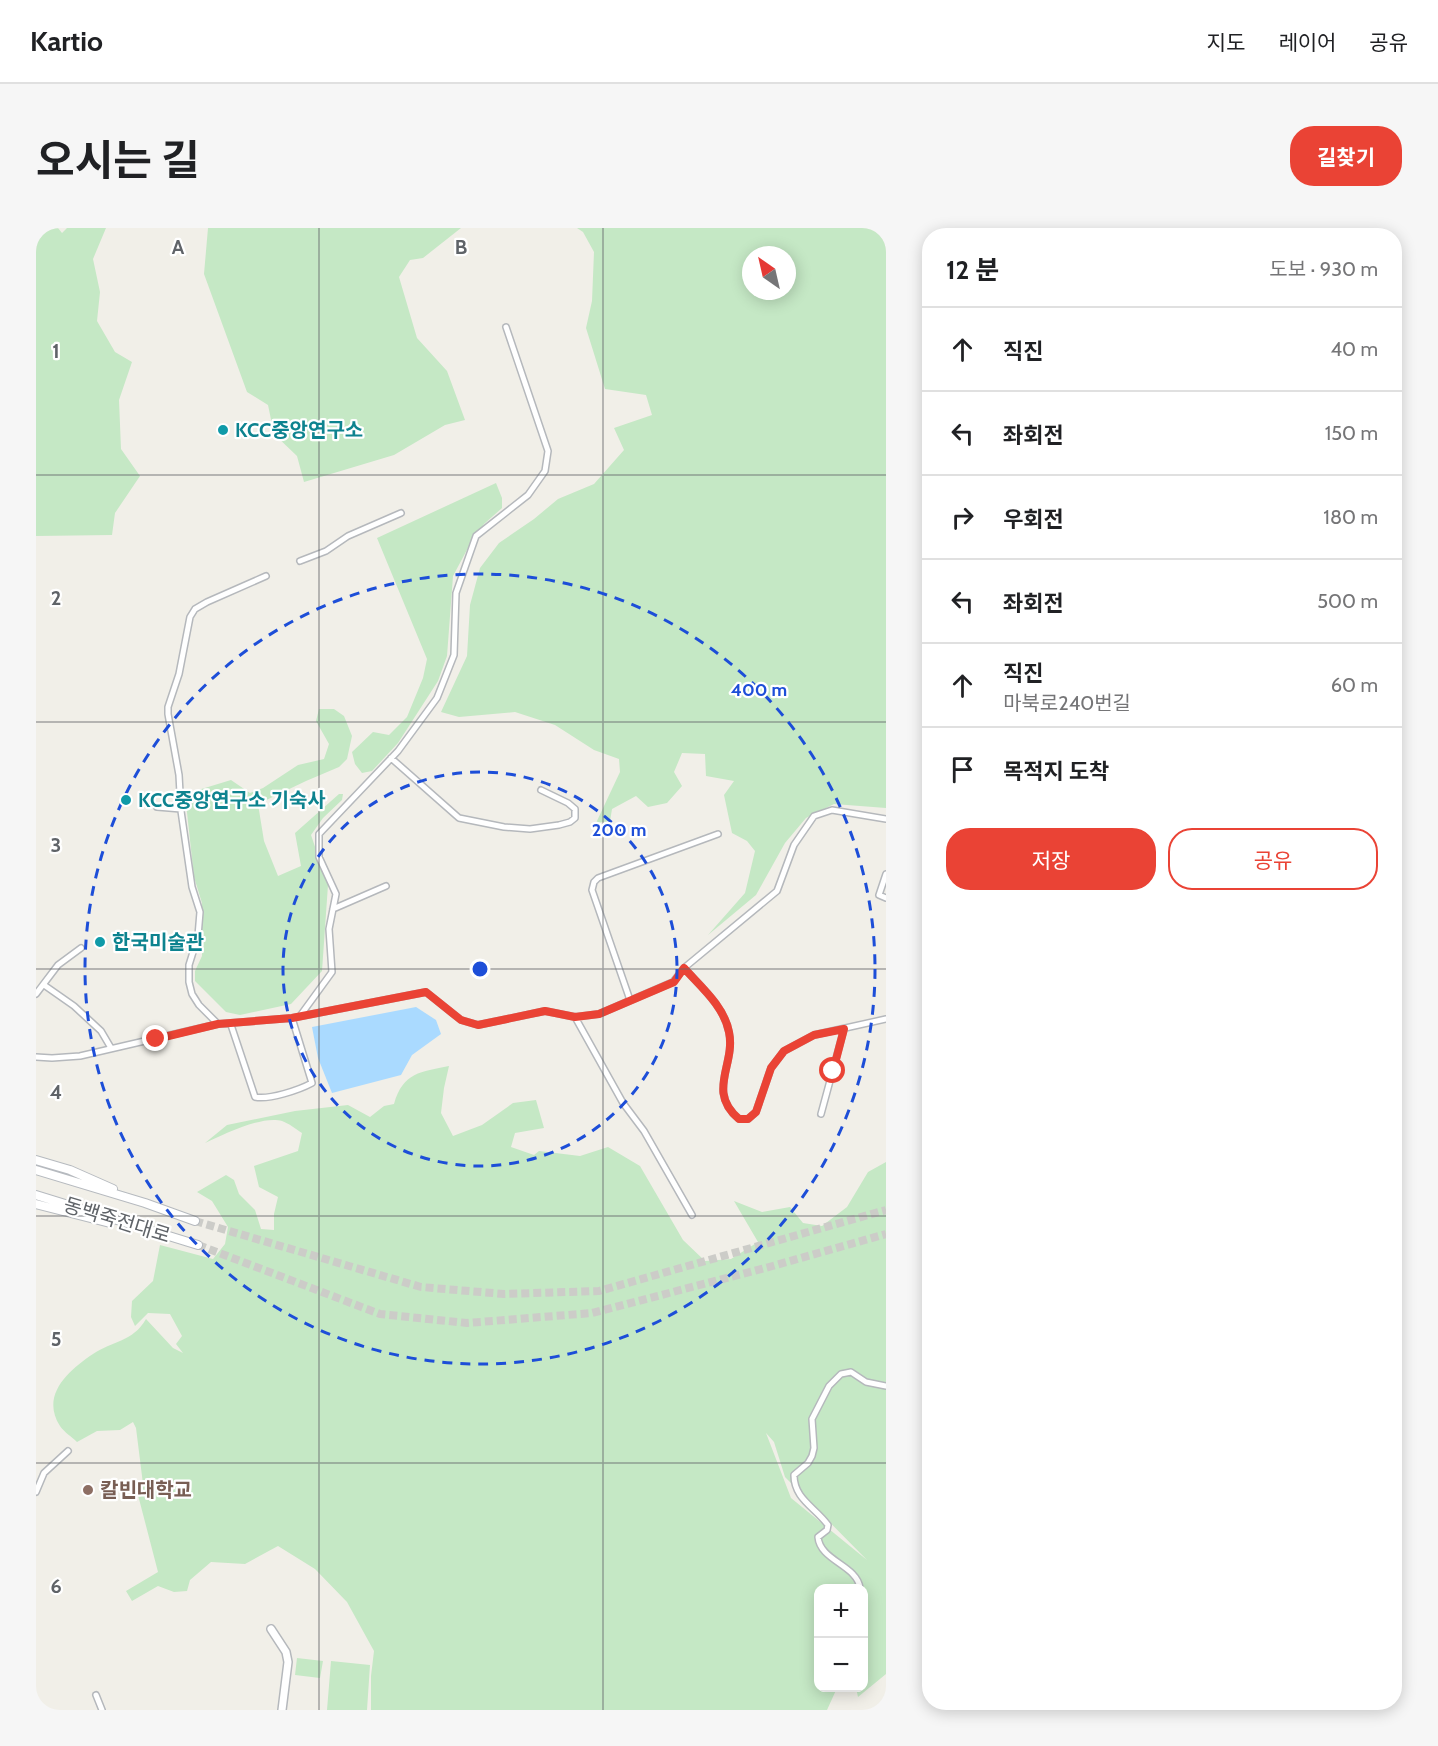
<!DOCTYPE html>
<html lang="ko">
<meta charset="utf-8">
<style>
body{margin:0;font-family:Cabin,"Noto Sans KR",sans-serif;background:#f6f6f6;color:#202124}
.controls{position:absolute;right:18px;bottom:18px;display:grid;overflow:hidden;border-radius:12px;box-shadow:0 3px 15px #0003}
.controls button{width:54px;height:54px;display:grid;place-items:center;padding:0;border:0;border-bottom:2px solid #e0e0e0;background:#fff;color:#202124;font:30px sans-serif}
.compass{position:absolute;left:706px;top:18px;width:54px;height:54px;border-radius:50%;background:#fff;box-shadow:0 3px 15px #0003;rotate:326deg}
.stop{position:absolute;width:18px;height:18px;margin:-14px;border:4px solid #ea4335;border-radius:50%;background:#fff}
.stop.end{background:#ea4335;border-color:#fff;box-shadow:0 2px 6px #0008}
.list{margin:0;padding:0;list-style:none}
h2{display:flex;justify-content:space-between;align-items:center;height:78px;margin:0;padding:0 24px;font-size:26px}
h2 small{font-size:20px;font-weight:400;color:#757577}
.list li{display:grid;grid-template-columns:39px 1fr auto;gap:18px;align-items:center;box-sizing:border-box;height:84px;padding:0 24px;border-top:2px solid #e0e0e0}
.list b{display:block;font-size:22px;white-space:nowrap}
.list p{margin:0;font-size:20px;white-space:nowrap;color:#757577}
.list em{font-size:20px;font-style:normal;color:#757577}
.actions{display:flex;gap:12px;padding:18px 24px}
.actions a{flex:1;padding:14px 0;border:2px solid #ea4335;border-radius:24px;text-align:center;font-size:21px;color:#ea4335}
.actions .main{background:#ea4335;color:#fff}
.icon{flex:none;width:33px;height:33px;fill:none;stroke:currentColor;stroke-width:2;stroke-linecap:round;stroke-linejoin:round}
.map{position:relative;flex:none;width:850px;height:1482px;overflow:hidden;border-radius:24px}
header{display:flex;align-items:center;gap:36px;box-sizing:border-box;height:84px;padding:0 30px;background:#fff;border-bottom:2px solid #e0e0e0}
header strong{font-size:28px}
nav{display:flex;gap:33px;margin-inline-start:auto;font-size:21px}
.intro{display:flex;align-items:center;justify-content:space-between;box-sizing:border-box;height:144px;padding:0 36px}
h1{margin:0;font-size:42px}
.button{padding:15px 27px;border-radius:24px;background:#ea4335;color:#fff;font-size:21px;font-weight:700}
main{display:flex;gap:36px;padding:0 36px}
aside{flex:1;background:#fff;border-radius:24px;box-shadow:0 3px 15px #0003}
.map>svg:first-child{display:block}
.green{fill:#c5e8c5;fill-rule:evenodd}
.water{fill:#aadaff}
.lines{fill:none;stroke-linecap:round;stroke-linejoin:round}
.secondary-tunnel{stroke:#ccccc8;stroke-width:8;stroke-dasharray:8 4;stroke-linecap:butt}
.minor-casing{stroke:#b5b8bc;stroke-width:8}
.tertiary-casing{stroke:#b5b8bc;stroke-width:10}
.secondary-casing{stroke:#b6babf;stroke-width:10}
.minor{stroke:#fff;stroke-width:5}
.tertiary{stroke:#fff;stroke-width:7}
.secondary{stroke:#fff;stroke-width:8}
.route{stroke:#ea4335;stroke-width:8}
.grid{fill:none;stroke:#5f6368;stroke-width:1.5;stroke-opacity:0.55}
.ring{fill:none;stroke:#1d4ed8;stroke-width:3;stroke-dasharray:10 8}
.culture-dot{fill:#0f9aa8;stroke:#fff;stroke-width:2}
.education-dot{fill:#8d6e63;stroke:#fff;stroke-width:2}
.labels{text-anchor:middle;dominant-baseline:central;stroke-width:4.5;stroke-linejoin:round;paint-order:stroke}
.culture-label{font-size:20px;font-weight:bold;fill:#0d838f;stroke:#fff;text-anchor:start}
.street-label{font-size:20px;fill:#5f6368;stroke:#fff}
.education-label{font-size:20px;font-weight:bold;fill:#785e54;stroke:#fff;text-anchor:start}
.grid-label{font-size:20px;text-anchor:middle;font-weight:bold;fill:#5f6368;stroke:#fff;stroke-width:4.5;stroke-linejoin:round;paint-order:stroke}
.centre{fill:#1d4ed8;stroke:#fff;stroke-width:3}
.ring-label{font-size:18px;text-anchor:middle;font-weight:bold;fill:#1d4ed8;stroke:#fff;stroke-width:4.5;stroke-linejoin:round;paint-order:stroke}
</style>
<header>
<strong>Kartio</strong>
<nav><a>지도</a><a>레이어</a><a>공유</a></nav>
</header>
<div class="intro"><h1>오시는 길</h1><a class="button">길찾기</a></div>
<main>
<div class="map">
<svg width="850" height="1482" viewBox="0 0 850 1482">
<rect width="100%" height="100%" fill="#f1efe8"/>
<!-- green -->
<path class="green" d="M0 0H22L26 5 31 0H70L57 31 64 64 61 93 79 124 96 134 83 172 85 221 104 248 79 285 76 307 0 308Z
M172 0H425L387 30 374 32 363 49 381 110 411 143 429 192 409 197 358 227 268 254 261 228 238 206 232 177 211 164 168 46Z
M541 0H850V580L798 576 770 590 749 615 720 667 672 707 709 665 719 623 711 613 696 605 688 567 698 553 670 548 669 526 646 525 638 544 646 558 631 575 612 579 600 568 576 581 574 593 560 595 584 544 583 531 558 522 519 497 479 484 423 489 405 484 431 428 434 377 444 340 463 315 498 291 522 271 558 256 588 222 578 200 616 187 610 167 569 161 550 100 556 73 558 24 547 4ZM715 27H751V63H715Z
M460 255 466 270V280L448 296 433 318 417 348 411 428 402 453 362 515 336 543 326 545 319 536 316 524 337 504 353 507 371 489 387 450 391 431 341 310Z
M283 481H298L308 488 316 508 311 531 303 539 270 553 222 576 228 613 242 648 265 638 259 605 303 566H307L306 572 287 590 275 607 292 657 286 743 255 776 204 787 190 784 159 753V743L166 728V675L158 649 149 566 195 552 214 565 227 560 262 537 288 531 293 516 280 493Z
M413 838 408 860 405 885 417 908 446 897 477 875 500 872 508 900 479 905 475 919 498 927 503 923 544 928 572 919 604 938 647 1012 669 1033 695 1031 722 1014 698 973 726 984 754 979 767 995 786 998 811 979 832 944 850 934V1446L822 1469 820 1460H828V1360H782V1460H801L791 1482H335V1448L338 1423 311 1374 279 1341 242 1318 209 1336 175 1334 154 1352 151 1363 138 1364 122 1358 96 1373 90 1363 122 1344 102 1267 107 1256 100 1200 97 1194 84 1202 61 1203 41 1214C36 1209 28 1204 24 1198 4 1167 33 1142 57 1126 76 1113 97 1114 110 1091L137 1120 147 1125 140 1116 146 1108 134 1086 112 1085 99 1098 95 1089 96 1073 117 1053 124 1017 177 1031 189 1016 192 999 176 973 161 964 190 947 198 952 203 966 219 982 225 1001 238 1002V986L242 969 223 959 218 938 262 923 266 905C260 901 252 895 246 893 226 887 187 907 169 915L191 897 259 883 312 877 334 889 348 878 358 876C367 844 385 844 413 838ZM730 1205 738 1214 749 1249 831 1332 755 1270Z
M261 1430 287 1433 284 1450 259 1447Z
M295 1433 334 1437 331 1482H291Z"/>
<!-- water -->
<path class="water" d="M380 779 400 792 405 806 376 827 365 847 296 865 282 830 276 799Z"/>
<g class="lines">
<!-- secondary-tunnel -->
<path class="secondary-tunnel" d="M159 993 385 1059 468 1066 563 1063 850 982
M162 1017 344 1086 431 1095 556 1085 733 1039 850 1006"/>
<!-- minor casing -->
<g class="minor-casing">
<path id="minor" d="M264 333 290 323 312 308 365 285
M355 530 423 590 468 599 494 601 523 597 534 594 539 590V581L532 575 505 562
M121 579 145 581
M850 646 843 667 850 670
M297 681 350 658
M648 740C665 759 688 778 693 804 700 837 670 863 703 891H712L720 884 735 840 748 823 778 807 850 791
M8 757 38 778 65 803 75 820
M0 766 22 737 45 720
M594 772 556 662 558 654 562 650 682 606
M264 788 296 744 293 701 300 666 283 629V606L362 523 401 470 418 427 420 365 440 308 492 267 509 243 512 223 470 99
M539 789 587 875 608 903 656 987
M182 796 163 777 156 766 153 754V737L162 708 164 684 156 659 145 583 143 547 132 486V479L143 446 154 389 159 381 171 374 230 348
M195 797 219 869C233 872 263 862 276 855L256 790
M0 829 16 830 44 828 182 796 256 790 390 764 425 792 442 797 509 783 539 789 563 786 637 754 648 740 741 663 758 617 778 588 796 582 850 591
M785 886 808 801
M0 1264 8 1245 32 1223
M824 1360C821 1337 784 1333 782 1309L791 1302 792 1297C779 1279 758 1271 758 1247L772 1235 776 1228 778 1220 776 1191 793 1158 805 1146 815 1144 830 1154 850 1158
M60 1467 66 1482"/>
</g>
<!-- tertiary casing -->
<g class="tertiary-casing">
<path id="tertiary" d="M235 1401 250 1424 252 1434 246 1482"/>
</g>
<!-- secondary casing -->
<g class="secondary-casing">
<path id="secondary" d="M0 932 34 942 77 961
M0 942 109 975 159 993
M0 967 162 1017
M0 976 74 995"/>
</g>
<!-- minor -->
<use href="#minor" class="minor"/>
<!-- tertiary -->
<use href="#tertiary" class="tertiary"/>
<!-- secondary -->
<use href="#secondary" class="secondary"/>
</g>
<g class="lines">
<!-- route -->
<path class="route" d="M120 811 182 796 256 790 390 764 425 792 442 797 509 783 539 789 563 786 638 754 648 740C665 759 688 778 693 804 700 837 670 863 703 891H712L720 884 735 840 748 823 778 807 808 801 797 843"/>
</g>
<!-- grid -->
<path class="grid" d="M283 0V1482M567 0V1482M0 247H850M0 494H850M0 741H850M0 988H850M0 1235H850"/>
<!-- distance rings -->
<g class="ring">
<circle cx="444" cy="741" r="197"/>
<circle cx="444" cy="741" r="395"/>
</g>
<!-- markers -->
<g class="culture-dot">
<circle cx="187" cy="202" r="6"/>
<circle cx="90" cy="572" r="6"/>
<circle cx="64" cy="714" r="6"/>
</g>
<circle class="education-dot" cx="52" cy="1262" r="6"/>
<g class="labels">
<!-- culture labels -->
<g class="culture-label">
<text x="199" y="202">KCC중앙연구소</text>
<text x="102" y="572">KCC중앙연구소 기숙사</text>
<text x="76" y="714">한국미술관</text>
</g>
<!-- street labels -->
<g class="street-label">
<text transform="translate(81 992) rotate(17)">동백죽전대로</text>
</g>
<!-- education labels -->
<g class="education-label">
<text x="64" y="1262">칼빈대학교</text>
</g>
</g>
<g class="grid-label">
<text x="142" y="26">A</text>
<text x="425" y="26">B</text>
<text x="20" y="130">1</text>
<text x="20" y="377">2</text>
<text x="20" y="624">3</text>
<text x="20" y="871">4</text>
<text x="20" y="1118">5</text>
<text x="20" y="1365">6</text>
</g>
<circle cx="444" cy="741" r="9" class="centre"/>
<g class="ring-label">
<text x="723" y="468">400 m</text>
<text x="583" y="608">200 m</text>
</g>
</svg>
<div class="controls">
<button>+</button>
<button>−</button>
</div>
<svg class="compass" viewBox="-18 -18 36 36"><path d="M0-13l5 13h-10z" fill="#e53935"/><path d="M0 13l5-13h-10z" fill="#757577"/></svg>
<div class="stop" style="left:797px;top:843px"></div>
<div class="stop end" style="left:120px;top:811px"></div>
</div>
<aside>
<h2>12 분<small>도보 · 930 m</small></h2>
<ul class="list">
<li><svg class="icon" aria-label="ahead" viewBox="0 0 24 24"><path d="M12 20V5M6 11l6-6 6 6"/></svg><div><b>직진</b></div><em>40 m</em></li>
<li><svg class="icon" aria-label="left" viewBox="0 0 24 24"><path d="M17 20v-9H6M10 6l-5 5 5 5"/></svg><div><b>좌회전</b></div><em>150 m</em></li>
<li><svg class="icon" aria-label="right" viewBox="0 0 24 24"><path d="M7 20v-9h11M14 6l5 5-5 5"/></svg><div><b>우회전</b></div><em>180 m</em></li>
<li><svg class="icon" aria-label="left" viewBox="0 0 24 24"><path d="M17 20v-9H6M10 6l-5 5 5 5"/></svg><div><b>좌회전</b></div><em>500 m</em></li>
<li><svg class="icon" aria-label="ahead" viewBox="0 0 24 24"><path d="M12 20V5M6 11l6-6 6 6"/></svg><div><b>직진</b><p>마북로240번길</p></div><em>60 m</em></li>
<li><svg class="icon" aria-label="arrive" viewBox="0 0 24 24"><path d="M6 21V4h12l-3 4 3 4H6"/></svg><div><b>목적지 도착</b></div></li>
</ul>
<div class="actions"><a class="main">저장</a><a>공유</a></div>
</aside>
</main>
